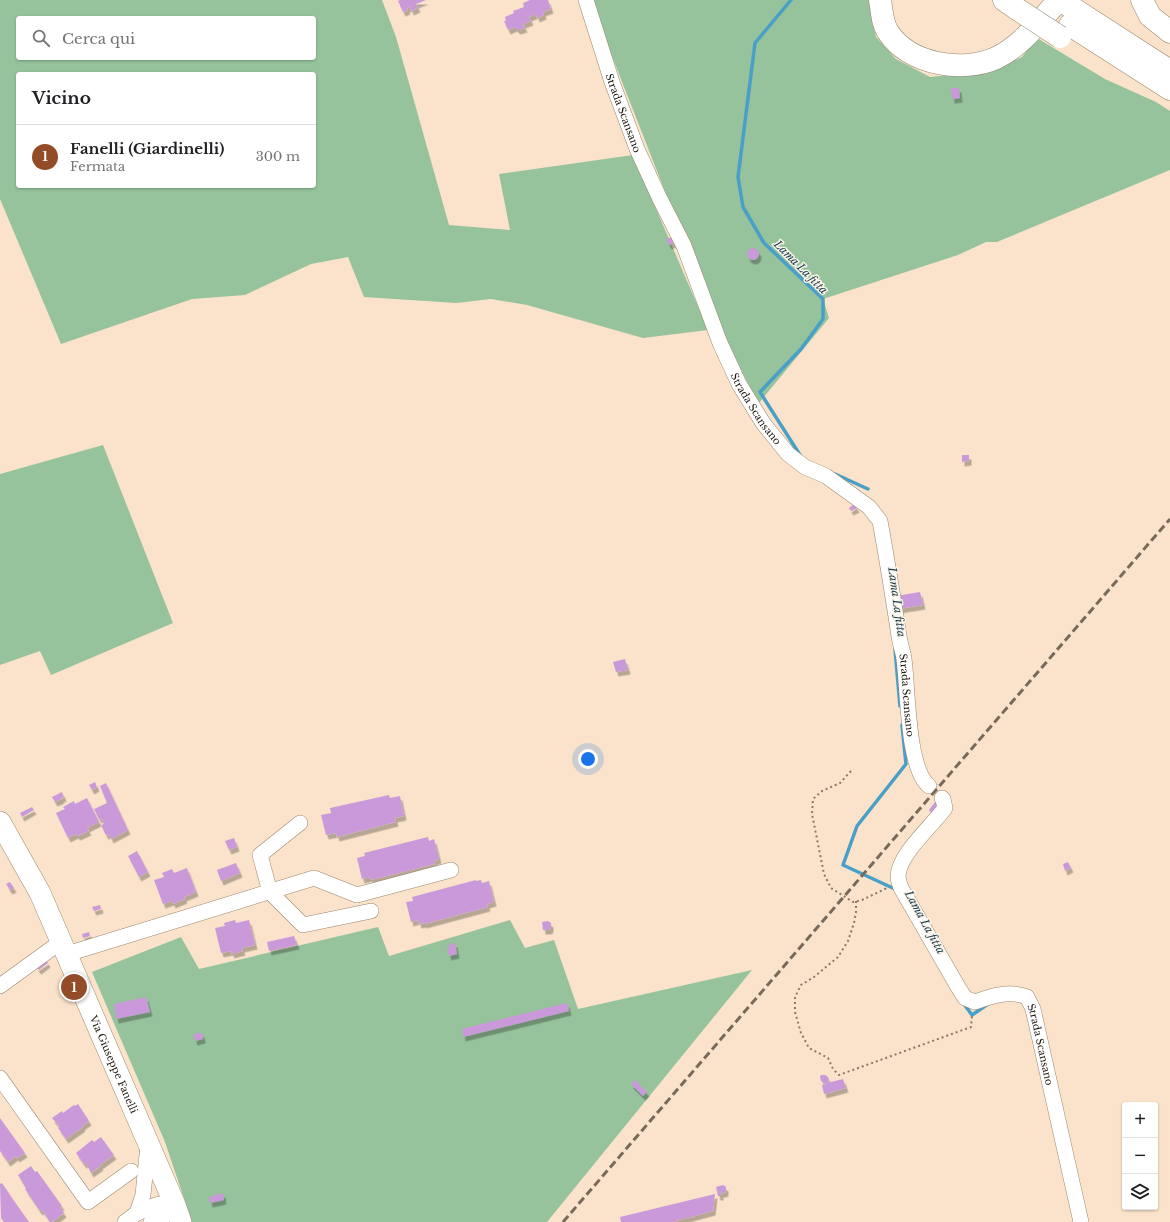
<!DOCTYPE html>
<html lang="it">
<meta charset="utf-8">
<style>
body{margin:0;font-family:"Libre Baskerville",serif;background:#f6f6f6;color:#202124}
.controls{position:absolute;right:12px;bottom:12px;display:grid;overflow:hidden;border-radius:4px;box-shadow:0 1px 3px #0004}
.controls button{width:36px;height:36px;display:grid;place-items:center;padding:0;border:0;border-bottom:1px solid #e0e0e0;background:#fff;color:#202124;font:20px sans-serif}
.you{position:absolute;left:588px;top:759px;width:14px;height:14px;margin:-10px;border:3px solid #fff;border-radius:50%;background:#1a73e8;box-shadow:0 0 0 6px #1a73e833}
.badge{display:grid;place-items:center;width:26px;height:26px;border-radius:50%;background:#934b28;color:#fff;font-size:13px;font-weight:700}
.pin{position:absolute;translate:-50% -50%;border:2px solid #fff;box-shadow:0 1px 4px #0006}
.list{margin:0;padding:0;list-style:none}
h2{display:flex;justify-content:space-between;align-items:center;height:52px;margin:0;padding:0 16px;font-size:17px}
h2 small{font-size:13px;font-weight:400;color:#757577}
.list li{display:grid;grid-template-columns:26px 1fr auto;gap:12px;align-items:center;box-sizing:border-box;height:64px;padding:0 16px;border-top:1px solid #e0e0e0}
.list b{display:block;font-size:15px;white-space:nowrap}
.list p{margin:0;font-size:13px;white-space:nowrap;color:#757577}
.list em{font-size:13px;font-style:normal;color:#757577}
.icon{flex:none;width:22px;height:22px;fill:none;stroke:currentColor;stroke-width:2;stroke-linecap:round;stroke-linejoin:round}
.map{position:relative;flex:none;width:1170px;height:1222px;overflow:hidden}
.search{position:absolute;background:#fff;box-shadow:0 1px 3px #0004;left:16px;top:16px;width:300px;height:44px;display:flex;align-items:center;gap:10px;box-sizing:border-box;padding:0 14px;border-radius:4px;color:#757577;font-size:15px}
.panel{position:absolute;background:#fff;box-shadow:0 1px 3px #0004;left:16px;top:72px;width:300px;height:116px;border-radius:4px}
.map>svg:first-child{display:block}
.green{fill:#96c39c;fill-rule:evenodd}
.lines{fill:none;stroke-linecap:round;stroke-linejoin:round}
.stream{stroke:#48a0c9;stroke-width:3.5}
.building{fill:#ca99d9;filter:url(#shadow)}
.minor-casing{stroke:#9a866f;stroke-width:16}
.secondary-casing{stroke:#9a866f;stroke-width:22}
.trunk-casing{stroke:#9a866f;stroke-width:23}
.path{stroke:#887969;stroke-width:2;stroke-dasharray:2 3;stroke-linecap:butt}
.minor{stroke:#fff;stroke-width:15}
.secondary{stroke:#fff;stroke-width:21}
.trunk{stroke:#fff;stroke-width:22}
.rail{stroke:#786a5b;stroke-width:3;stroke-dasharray:8 4;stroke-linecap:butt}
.trunk-bridge-casing{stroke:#9a866f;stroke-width:23;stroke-linecap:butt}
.trunk-bridge{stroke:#fff;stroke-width:22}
.labels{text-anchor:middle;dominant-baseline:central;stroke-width:3;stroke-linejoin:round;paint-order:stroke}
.street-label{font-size:10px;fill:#1f170f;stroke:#fcf3e9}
.water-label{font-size:11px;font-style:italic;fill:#12394b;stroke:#fcf3e9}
</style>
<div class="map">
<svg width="1170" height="1222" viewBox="0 0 1170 1222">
<defs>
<filter id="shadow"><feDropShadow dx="2.5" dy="4.5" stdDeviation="0" flood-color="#0004"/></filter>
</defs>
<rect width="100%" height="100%" fill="#fae3ca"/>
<!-- green -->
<path class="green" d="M0 0H382L396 37 449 225 510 230 499 174 633 155 708 330 643 338 527 305 491 299 456 303 364 297 348 257 311 264 245 295 192 299 61 344 0 199ZM18 18H314V58H18ZM18 74H314V186H18Z
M590 0H869L870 8 876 37 896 59 930 77 971 73 1000 67 1022 57 1037 38 1105 79 1156 102 1170 111V170L997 242H986L958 255 823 299 829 318 759 403 722 337Z
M103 445 173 623 51 675 40 651 0 665V474Z
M510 920 525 948 554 940 578 1009 752 970 547 1222H192L165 1142 92 972 181 937 199 969 378 927 389 956Z"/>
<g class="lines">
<!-- stream -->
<path class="stream" d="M791 0 755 43 738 177 743 207 764 243 823 299V319L801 349 760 392 800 455
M835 474 868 489
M895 649 900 706
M897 890 843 865 857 826 906 764 902 725
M964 1004 972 1015 988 1004"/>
</g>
<!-- building -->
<path class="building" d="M400 0H426L416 4 418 8 411 11 410 7 407 8 408 10 403 12 398 1Z
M530 0H548L551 9 543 12 544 15 537 18 536 14 529 17 531 21 523 24 525 28 518 30 515 27 508 30 504 21H506L505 17 514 13 513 11 524 7 523 3Z
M951 88H959L960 98 952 99Z
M672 237 674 243 669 245 666 239Z
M747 254a6 6 0 1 1 12 0a6 6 0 1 1-12 0Z
M962 455H969V461L962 462Z
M854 504 857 508 851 511 849 508Z
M920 592 923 605 898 609 896 596Z
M625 659 628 670 616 672 613 662Z
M95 782 97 787 92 790 89 785Z
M106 783 128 830 111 839 109 834 106 835 101 825 104 824 101 818 99 819 94 809 107 803 100 786Z
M62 792 64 797 61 798 62 799 55 802 52 797Z
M389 795 390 798 400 796 404 816 395 818 396 822 337 837 336 833 326 835 321 815 331 813 330 808Z
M87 798 99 822 87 828 89 831 78 836 76 834 68 838 56 813 65 809 63 807 74 801 75 804Z
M935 802 939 806 932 815 929 810Z
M32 807 34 810 22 817 20 813Z
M428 837 429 841 434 839 439 859 434 861 435 864 371 880 370 877 362 879 357 858 365 856 364 853Z
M234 838 237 847 229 850 225 841Z
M137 851 148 872 139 877 128 856Z
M1068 862 1071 868 1065 871 1063 864Z
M236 863 240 873 221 881 217 870Z
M187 868 196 892 184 897 185 899 173 904 172 901 163 904 154 880 164 877 162 873 172 869 174 873Z
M476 880V881L481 880 482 883 489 881 494 902 487 904 488 907 424 924V923L419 924 418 920 411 922 406 902 413 901 412 897Z
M10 882 14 888 10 890 6 884Z
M100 905 101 909 94 911 92 907Z
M235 920 236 923 249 920 255 945 242 948 243 951 232 954 231 951 221 953 215 928 225 926 224 923Z
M548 921 551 923V928L549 930H543L542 922Z
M89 932 90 936 83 938 82 934Z
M294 936 297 945 269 951 267 942Z
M455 943 457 954 449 956 447 949 450 948 449 944Z
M46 960 48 963 39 970 36 967Z
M146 997 150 1012 116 1019 114 1004Z
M567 1003 569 1011 463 1037 462 1029Z
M202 1033 203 1039 195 1041 193 1034Z
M821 1075H825L828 1077 829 1080 827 1083 843 1079 846 1088 824 1094 822 1085 826 1084 821 1081 820 1077Z
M635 1080 647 1092 643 1096 631 1084Z
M78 1104 89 1121 82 1126 83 1127 66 1139 58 1128 60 1127 52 1118 62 1111 63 1113 74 1105 75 1106Z
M0 1118 25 1153 17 1158 16 1156 8 1162 0 1151Z
M101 1137 114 1155 100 1165 101 1166 91 1173 86 1163 84 1164 76 1153 92 1140 94 1142Z
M31 1166 35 1172 37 1171 62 1206 60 1207 64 1213 52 1222H50L42 1210 40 1211 25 1189 26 1188 18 1175Z
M2 1183 12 1198 29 1222H4L1 1218 0 1184Z
M723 1185 726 1187V1192L719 1194H721V1196H718L716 1187Z
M223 1193 224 1200 210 1203 209 1197Z
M715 1194 713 1211 672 1222H621L620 1217Z"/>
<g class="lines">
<!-- minor casing -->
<g class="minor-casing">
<g id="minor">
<path id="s1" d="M586 0 612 82 637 149 659 197 684 246 720 343 739 384 763 423 788 454 805 467 826 476 869 507 880 521C887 559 893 597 899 636 900 644 903 651 904 659 908 687 907 769 929 786"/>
<path id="s2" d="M942 798 943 799 945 808C932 826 899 854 898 876 898 880 900 885 901 888L958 987 965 998 975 1002C991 996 1010 990 1027 997L1033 1009 1081 1222"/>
<path d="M300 823 260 855 270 892 303 925 371 911"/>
<path d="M67 954 314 878 357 895 451 870"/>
<path d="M0 986 62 941"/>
<path d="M0 1078 88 1202 131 1171"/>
<path d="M137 1213C150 1208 161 1200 175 1205 170 1215 160 1218 151 1222"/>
<path d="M125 1222 137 1213 143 1195 148 1145"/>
</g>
</g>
<!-- secondary casing -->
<g class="secondary-casing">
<g id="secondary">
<path id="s3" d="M0 822 40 893 175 1205 181 1222"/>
</g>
</g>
<!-- trunk casing -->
<g class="trunk-casing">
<path id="trunk" d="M880 0C882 11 882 23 888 32 909 65 964 73 996 58 1022 46 1040 20 1059 0
M1004 0 1017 9
M1060 0 1170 71
M1142 0 1150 16 1170 32
M1070 25 1170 89"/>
</g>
<!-- path -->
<path class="path" d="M851 771 840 783 822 791 813 799 812 814 824 874 831 888 853 902 862 900 887 888
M856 901V912L854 923 848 941 838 957 814 977 801 985 795 997V1012L801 1033 809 1048 828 1058 833 1069 839 1075 971 1027 972 1015"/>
<!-- minor -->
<use href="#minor" class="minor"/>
<!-- secondary -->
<use href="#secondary" class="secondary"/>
<!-- trunk -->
<use href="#trunk" class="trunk"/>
<!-- rail -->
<path class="rail" d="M563 1222 1170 519"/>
<!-- trunk-bridge casing -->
<g class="trunk-bridge-casing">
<path id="trunk-bridge" d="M1017 9 1060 37"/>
</g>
<!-- trunk-bridge -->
<use href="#trunk-bridge" class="trunk-bridge"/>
</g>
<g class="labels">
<!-- street labels -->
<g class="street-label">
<text stroke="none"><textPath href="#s1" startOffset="119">Strada Scansano</textPath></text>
<text stroke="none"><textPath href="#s1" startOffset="444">Strada Scansano</textPath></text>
<text stroke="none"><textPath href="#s1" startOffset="791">Strada Scansano</textPath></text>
<text stroke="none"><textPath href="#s2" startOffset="348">Strada Scansano</textPath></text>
<text stroke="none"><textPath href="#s3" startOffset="268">Via Giuseppe Fanelli</textPath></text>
</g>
<!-- water labels -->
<g class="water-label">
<text transform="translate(801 267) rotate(45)">Lama La fitta</text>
<text transform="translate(897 602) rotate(82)">Lama La fitta</text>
<text transform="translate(925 922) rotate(61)">Lama La fitta</text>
</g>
</g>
</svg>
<div class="controls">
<button>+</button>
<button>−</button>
<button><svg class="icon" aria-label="layers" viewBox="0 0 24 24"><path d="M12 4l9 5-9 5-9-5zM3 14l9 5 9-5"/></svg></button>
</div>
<div class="you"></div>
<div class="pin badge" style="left:74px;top:987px">1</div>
<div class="search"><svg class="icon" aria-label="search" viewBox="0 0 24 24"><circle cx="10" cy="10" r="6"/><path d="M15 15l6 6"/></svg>Cerca qui</div>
<section class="panel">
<h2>Vicino<small></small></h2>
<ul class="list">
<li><span class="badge">1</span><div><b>Fanelli (Giardinelli)</b><p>Fermata</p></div><em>300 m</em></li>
</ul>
</section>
</div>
